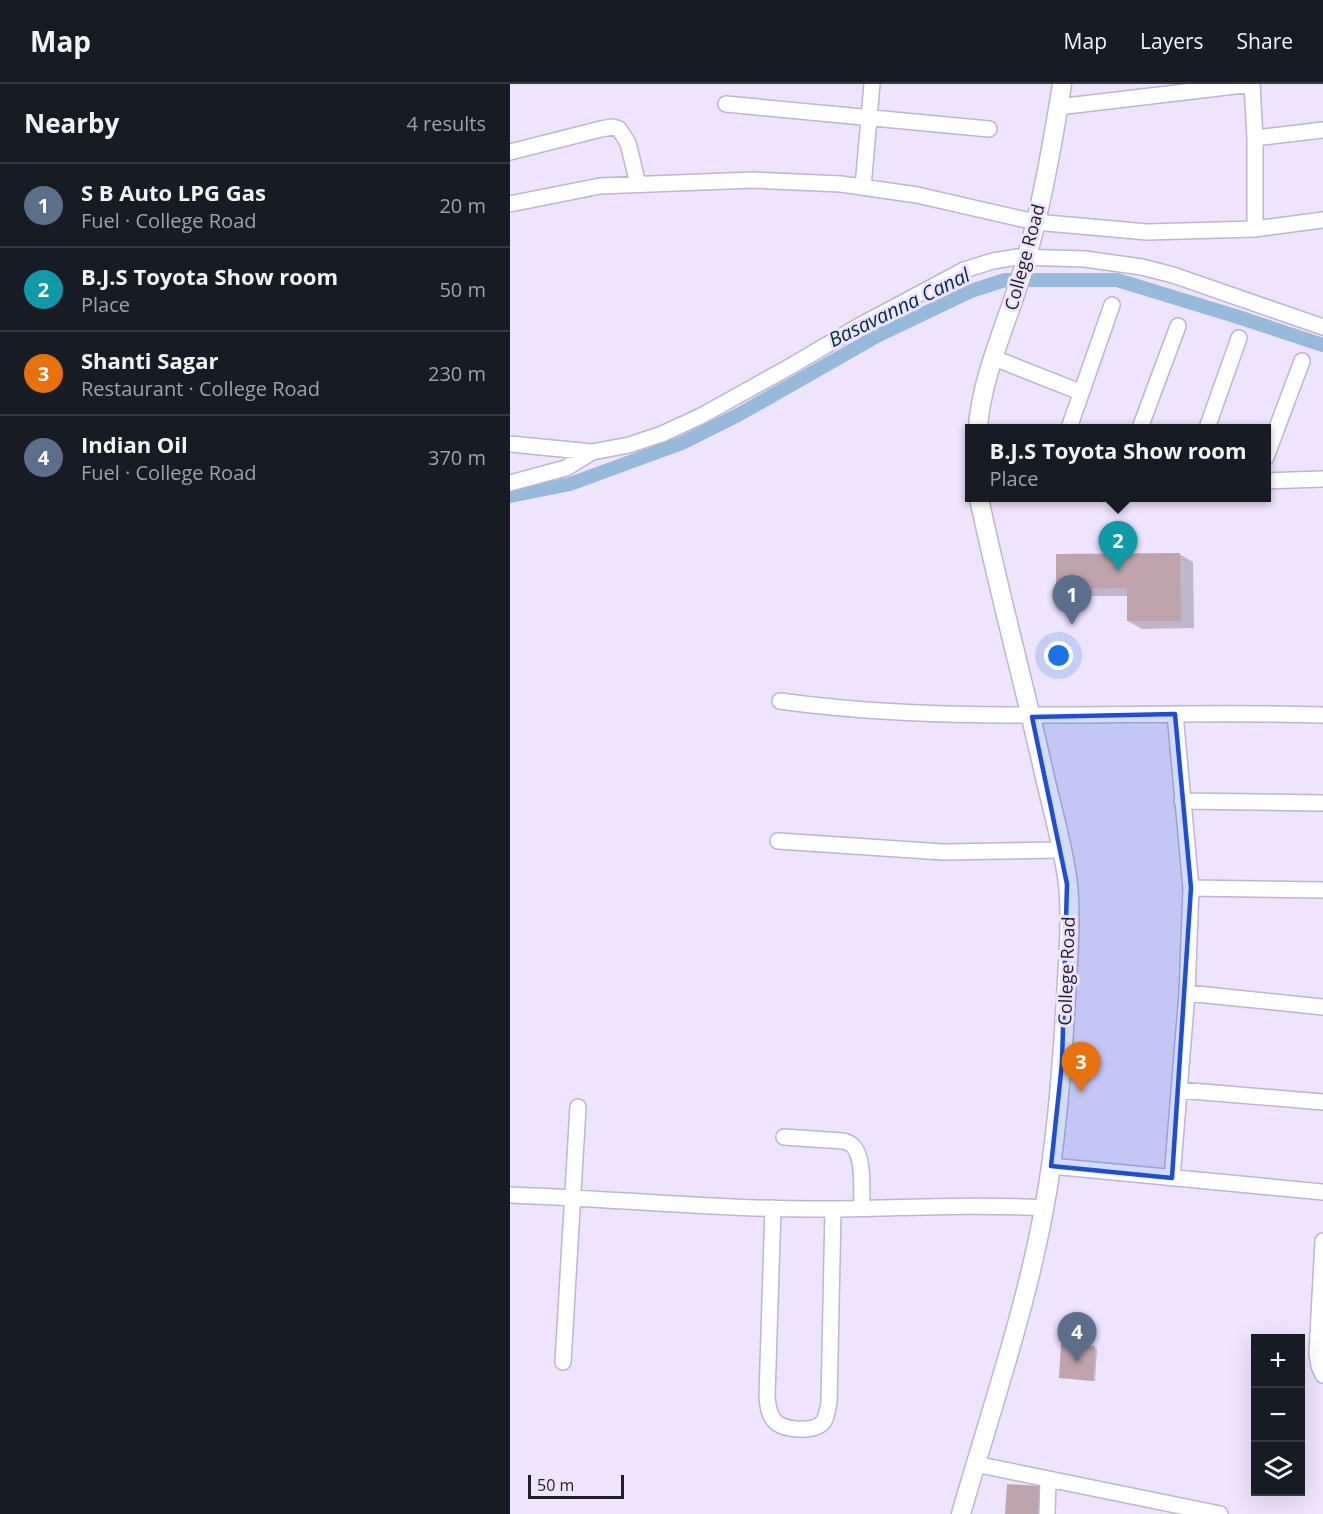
<!DOCTYPE html>
<meta charset="utf-8">
<style>
body{margin:0;font-family:"Open Sans",sans-serif;background:#20242c;color:#f1f3f6}
.controls{position:absolute;right:18px;bottom:18px;display:grid;overflow:hidden;border-radius:0px;box-shadow:0 6px 24px #0002}
.controls button{width:54px;height:54px;display:grid;place-items:center;padding:0;border:0;border-bottom:2px solid #363941;background:#171b24;color:#f1f3f6;font:30px sans-serif}
.scale{position:absolute;left:18px;bottom:15px;width:96px;box-sizing:border-box;padding-left:6px;border:3px solid #211e27;border-top:0;font-size:16px;line-height:21px;white-space:nowrap;color:#211e27;-webkit-text-stroke:4px #eee4fd;paint-order:stroke}
.you{position:absolute;left:549px;top:572px;width:21px;height:21px;margin:-15px;border:4px solid #fff;border-radius:50%;background:#1a73e8;box-shadow:0 0 0 9px #1a73e833}
.badge{display:grid;place-items:center;width:39px;height:39px;border-radius:50%;background:#0d64ce;color:#fff;font-size:20px;font-weight:700}
.pin{position:absolute;translate:-50% -50px;filter:drop-shadow(0 2px 3px #0008)}
.pin::after{content:'';position:absolute;top:32px;width:21px;height:18px;background:inherit;clip-path:polygon(0 0,100% 0,50% 100%)}
.popup{position:absolute;left:455px;top:340px;width:306px;height:78px;box-sizing:border-box;display:grid;place-content:center;border-radius:0px;background:#171b24;filter:drop-shadow(0 2px 4px #0005);font-size:20px;white-space:nowrap;color:#9ea1a6}
.popup b{font-size:22px;color:#f1f3f6}
.popup::after{content:'';position:absolute;left:50%;top:100%;margin-left:-12px;border:12px solid transparent;border-top-color:#171b24}
.list{margin:0;padding:0;list-style:none}
h2{display:flex;justify-content:space-between;align-items:center;height:78px;margin:0;padding:0 24px;font-size:26px}
h2 small{font-size:20px;font-weight:400;color:#9ea1a6}
.list li{display:grid;grid-template-columns:39px 1fr auto;gap:18px;align-items:center;box-sizing:border-box;height:84px;padding:0 24px;border-top:2px solid #363941}
.list b{display:block;font-size:22px;white-space:nowrap}
.list p{margin:0;font-size:20px;white-space:nowrap;color:#9ea1a6}
.list em{font-size:20px;font-style:normal;color:#9ea1a6}
.icon{flex:none;width:33px;height:33px;fill:none;stroke:currentColor;stroke-width:2;stroke-linecap:round;stroke-linejoin:round}
.map{position:relative;flex:none;width:813px;height:1430px;overflow:hidden}
header{display:flex;align-items:center;gap:36px;box-sizing:border-box;height:84px;padding:0 30px;background:#171b24;border-bottom:2px solid #363941}
header strong{font-size:28px}
nav{display:flex;gap:33px;margin-inline-start:auto;font-size:21px}
main{display:flex}
aside{flex:1;background:#171b24}
.map>svg:first-child{display:block}
.shadow{fill:#0003}
.lines{fill:none;stroke-linecap:round;stroke-linejoin:round}
.canal{stroke:#95bada;stroke-width:14}
.building{fill:#bfa3ad}
.minor-casing{stroke:#bfb5cd;stroke-width:18}
.major-casing{stroke:#bfb5cd;stroke-width:21}
.minor{stroke:#fff;stroke-width:15}
.major{stroke:#fff;stroke-width:18}
.marked{fill:#1d4ed8;fill-opacity:0.2;stroke:#1d4ed8;stroke-width:4.5;stroke-linejoin:round}
.labels{text-anchor:middle;dominant-baseline:central;stroke-width:6;stroke-linejoin:round;paint-order:stroke}
.street-label{font-size:18px;fill:#211e27;stroke:#eee4fd}
.water-label{font-size:20px;font-style:italic;fill:#002d4c;stroke:#eee4fd}
</style>
<header>
<strong>Map</strong>
<nav><a>Map</a><a>Layers</a><a>Share</a></nav>
</header>
<main>
<aside>
<h2>Nearby<small>4 results</small></h2>
<ul class="list">
<li><span class="badge" style="background:#5c6f8a">1</span><div><b>S B Auto LPG Gas</b><p>Fuel · College Road</p></div><em>20 m</em></li>
<li><span class="badge" style="background:#0f9aa8">2</span><div><b>B.J.S Toyota Show room</b><p>Place</p></div><em>50 m</em></li>
<li><span class="badge" style="background:#e8710a">3</span><div><b>Shanti Sagar</b><p>Restaurant · College Road</p></div><em>230 m</em></li>
<li><span class="badge" style="background:#5c6f8a">4</span><div><b>Indian Oil</b><p>Fuel · College Road</p></div><em>370 m</em></li>
</ul>
</aside>
<div class="map">
<svg width="813" height="1430" viewBox="0 0 813 1430">
<rect width="100%" height="100%" fill="#eee4fd"/>
<!-- shadow -->
<path class="shadow" d="M669 470 683 478 684 544 632 545 618 537V512H562L548 504Z
M585 1264 587 1265 585 1297 550 1293Z"/>
<g class="lines">
<!-- canal -->
<path class="canal" d="M0 412 60 400 172 359 228 331 367 252 461 207 495 196H607L725 232 813 261"/>
</g>
<!-- building -->
<path class="building" d="M670 469 671 537H617V504L546 505V470Z
M551 1260 585 1262 583 1297 549 1294Z
M497 1400 531 1402 529 1430H495Z"/>
<g class="lines">
<!-- minor casing -->
<g class="minor-casing">
<path id="minor" d="M742 0 745 54V145
M216 20 479 45
M548 23 742 0
M745 54 813 46
M0 68 91 45 102 43 109 45 118 59 128 100
M353 103 362 0
M0 120 90 102 243 96 331 100 407 111 525 138 637 148 745 145 813 136
M484 274 570 308
M559 344 602 221
M630 344 668 242
M697 344 729 254
M0 360 82 368 119 361 152 350 191 332 281 282 349 242 454 186 483 177 508 173 575 175 632 183 663 191 813 243
M756 373 792 277
M756 397 813 395
M0 399 56 384 82 368
M270 617C451 642 632 625 813 631
M672 717 813 719
M268 757 433 768 551 766
M681 804 813 806
M677 909 813 923
M669 1006 813 1018
M274 1053 333 1057C334 1057 342 1060 342 1061 355 1072 351 1108 352 1124
M541 1082 813 1108
M662 1094 677 909 681 804 665 630
M0 1111C108 1115 216 1126 324 1125 394 1124 464 1120 534 1124
M263 1124 257 1313C258 1321 258 1329 264 1336 271 1346 299 1348 310 1341 317 1336 317 1327 319 1319L323 1125
M813 1157 807 1270 809 1282 813 1291
M53 1278 68 1023
M465 1380 710 1430
M537 1430 538 1395"/>
</g>
<!-- major casing -->
<g class="major-casing">
<path id="major" d="M468 344C471 290 503 226 517 172 533 116 543 58 552 0
M451 1430C484 1315 525 1200 541 1082 548 1032 552 981 555 931 557 888 562 843 558 800 554 766 544 732 536 698 515 603 489 509 469 414"/>
</g>
<!-- minor -->
<use href="#minor" class="minor"/>
<!-- major -->
<use href="#major" class="major"/>
</g>
<!-- marked area -->
<path class="marked" d="M665 630 681 804 662 1094 541 1082 552 979 557 800 522 633Z"/>
<g class="labels">
<!-- street labels -->
<g class="street-label">
<text transform="translate(514 173) rotate(-75)">College Road</text>
<text transform="translate(556 887) rotate(-88)">College Road</text>
</g>
<!-- water labels -->
<g class="water-label">
<text transform="translate(389 223) rotate(-26)">Basavanna Canal</text>
</g>
</g>
</svg>
<div class="controls">
<button>+</button>
<button>−</button>
<button><svg class="icon" aria-label="layers" viewBox="0 0 24 24"><path d="M12 4l9 5-9 5-9-5zM3 14l9 5 9-5"/></svg></button>
</div>
<div class="scale">50 m</div>
<div class="you"></div>
<div class="pin badge" style="left:562px;top:541px;background:#5c6f8a">1</div>
<div class="pin badge" style="left:608px;top:487px;background:#0f9aa8">2</div>
<div class="popup"><b>B.J.S Toyota Show room</b>Place</div>
<div class="pin badge" style="left:571px;top:1008px;background:#e8710a">3</div>
<div class="pin badge" style="left:567px;top:1278px;background:#5c6f8a">4</div>
</div>
</main>
